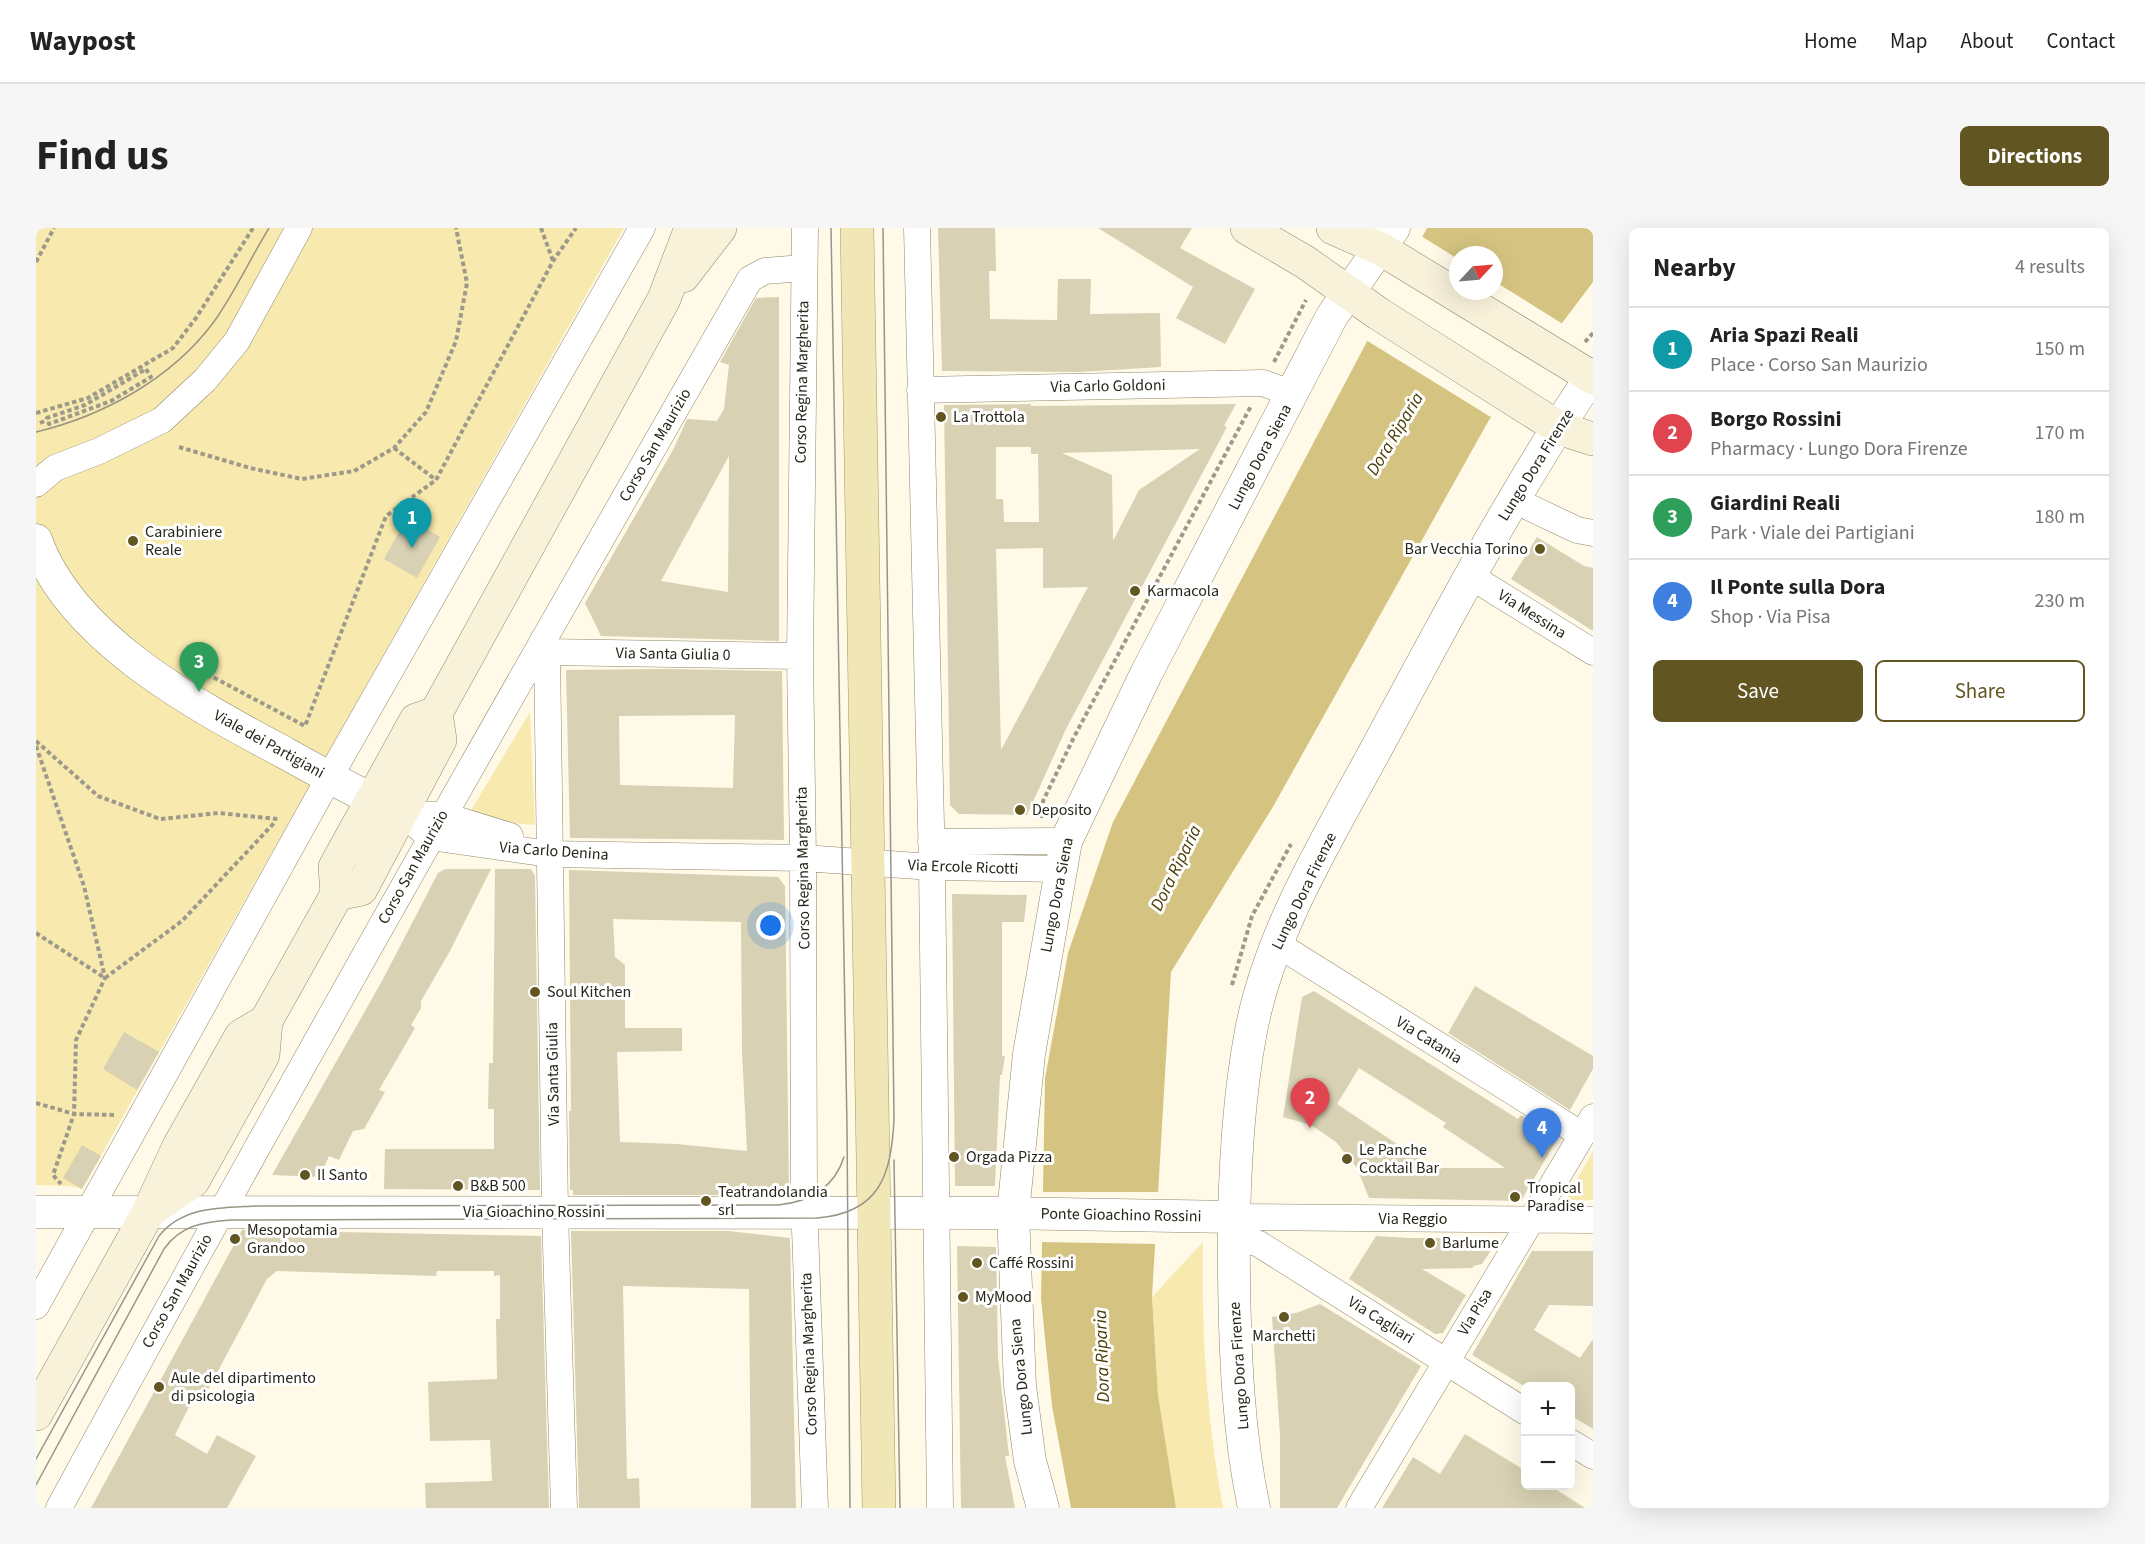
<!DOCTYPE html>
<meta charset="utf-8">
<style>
body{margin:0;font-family:"Source Sans 3",sans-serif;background:#f6f6f6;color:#222}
.controls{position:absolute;right:18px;bottom:18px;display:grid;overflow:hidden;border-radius:9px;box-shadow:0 6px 24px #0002}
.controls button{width:54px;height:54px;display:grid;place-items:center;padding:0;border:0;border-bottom:2px solid #e0e0e0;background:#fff;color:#222;font:30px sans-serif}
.compass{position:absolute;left:1413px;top:18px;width:54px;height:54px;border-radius:50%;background:#fff;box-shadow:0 6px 24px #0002;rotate:64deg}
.you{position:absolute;left:735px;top:698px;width:21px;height:21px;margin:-15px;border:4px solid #fff;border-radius:50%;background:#1a73e8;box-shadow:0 0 0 9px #1a73e833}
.badge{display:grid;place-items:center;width:39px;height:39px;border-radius:50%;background:#615522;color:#fff;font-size:20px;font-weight:700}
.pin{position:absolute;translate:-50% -50px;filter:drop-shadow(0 2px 3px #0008)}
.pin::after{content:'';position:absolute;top:32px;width:21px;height:18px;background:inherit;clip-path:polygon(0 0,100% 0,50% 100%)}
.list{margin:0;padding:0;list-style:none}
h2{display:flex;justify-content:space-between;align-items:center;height:78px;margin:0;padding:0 24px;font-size:26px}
h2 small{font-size:20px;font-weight:400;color:#767676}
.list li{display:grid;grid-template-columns:39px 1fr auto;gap:18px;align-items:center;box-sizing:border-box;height:84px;padding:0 24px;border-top:2px solid #e0e0e0}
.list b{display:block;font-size:22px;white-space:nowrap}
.list p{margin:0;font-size:20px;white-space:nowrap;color:#767676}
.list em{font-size:20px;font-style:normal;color:#767676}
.actions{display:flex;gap:12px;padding:18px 24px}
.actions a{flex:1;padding:14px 0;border:2px solid #615522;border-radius:9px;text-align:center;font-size:21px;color:#615522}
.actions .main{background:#615522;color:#fff}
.map{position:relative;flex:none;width:1557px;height:1280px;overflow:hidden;border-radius:9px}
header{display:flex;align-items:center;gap:36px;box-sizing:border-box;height:84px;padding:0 30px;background:#fff;border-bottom:2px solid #e0e0e0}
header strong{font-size:28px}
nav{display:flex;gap:33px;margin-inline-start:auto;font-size:21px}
.intro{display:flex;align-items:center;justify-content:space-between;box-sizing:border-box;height:144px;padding:0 36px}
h1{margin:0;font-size:42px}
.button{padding:15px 27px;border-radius:9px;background:#615522;color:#fff;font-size:21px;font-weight:700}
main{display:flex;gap:36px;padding:0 36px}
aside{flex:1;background:#fff;border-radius:9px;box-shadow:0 6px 24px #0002}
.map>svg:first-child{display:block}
.green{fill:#f8e9ae}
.water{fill:#d5c481;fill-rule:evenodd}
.pier{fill:#fffae8}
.building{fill:#d8d1b3;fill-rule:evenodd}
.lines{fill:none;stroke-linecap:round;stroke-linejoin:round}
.minor-casing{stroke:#8f886c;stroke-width:27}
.tertiary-casing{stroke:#8f886c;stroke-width:33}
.secondary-casing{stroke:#8f886c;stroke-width:34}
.primary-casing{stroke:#a59760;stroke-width:34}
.path{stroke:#9e9a8b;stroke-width:4;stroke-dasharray:4.5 3;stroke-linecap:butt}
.minor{stroke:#fff;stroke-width:26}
.tertiary{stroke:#fff;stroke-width:32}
.secondary{stroke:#f8f2db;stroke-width:33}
.primary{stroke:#f1e6b6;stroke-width:33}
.tram{stroke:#999586;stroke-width:1.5}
.poi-dot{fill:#615522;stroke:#fff;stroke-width:2}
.labels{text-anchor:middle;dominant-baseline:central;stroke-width:6;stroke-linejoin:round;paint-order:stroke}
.street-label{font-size:16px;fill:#28251a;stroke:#fff}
.poi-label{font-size:16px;fill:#28251a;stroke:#fff;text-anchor:start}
.water-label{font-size:18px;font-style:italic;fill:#483c03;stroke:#fff}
</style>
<header>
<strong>Waypost</strong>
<nav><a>Home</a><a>Map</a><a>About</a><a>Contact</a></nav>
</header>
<div class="intro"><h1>Find us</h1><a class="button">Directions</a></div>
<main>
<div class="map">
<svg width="1557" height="1280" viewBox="0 0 1557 1280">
<rect width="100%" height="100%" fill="#fffae8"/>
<!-- green -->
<path class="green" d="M0 0H588L46 961 34 958 0 957Z
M494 484 499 597 461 594 434 584Z
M1557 923V972L1529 973Z
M1167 1014C1165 1104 1171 1192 1187 1280H1140L1122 1167 1116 1069Z"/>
<!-- water -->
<path class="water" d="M1391 0H1557V54L1453 192 1238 577 1135 744 1116 1069 1122 1167 1140 1280H1035L1016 1178 1005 1071 1009 850 1032 725 1077 594ZM1422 27H1458V63H1422Z"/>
<!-- pier -->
<path class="pier" d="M1385 8 1422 31V63H1458V53L1530 98 1458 191 1330 112Z
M1004 964H1125L1122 1016 1003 1014Z"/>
<!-- building -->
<path class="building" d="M902 0H959L960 43H953L954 91 1021 92 1022 51H1055L1054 86 1124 85 1125 139 1043 144 906 143Z
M1062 0H1156L1144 20 1219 61 1189 116 1140 90 1157 59Z
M743 69V413L565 408 549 375 637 222 651 191 681 193 688 181 693 137 684 134 720 70ZM693 228 692 364 625 353Z
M995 176V178L1200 176 1188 198 1191 199 1030 501 991 587 923 586 914 577 908 177ZM960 219H995V226H1002L1003 294H968L967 271H960ZM1164 221 1103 262 1077 313 1076 247 1026 225ZM1007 320V360L1052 359 965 522 960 321Z
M371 290 404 309 381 350 348 331Z
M1501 309 1548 338 1557 340V403L1475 351Z
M632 441 746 443 748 612 534 610 530 442ZM699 487 697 560 584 557 583 488Z
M409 641H455L414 723 385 773V780L375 797 379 800 343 862 349 864 328 901 317 903 303 932 293 928 284 949 236 947 346 753 402 645Z
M459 641H495L499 648 504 962 348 961 349 921H458V881H452L453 835H457Z
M533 642 742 649 749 658 753 962 749 967H537V962H534L533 883H535ZM577 691 705 694 706 823 711 923 641 916 584 914 581 824 646 823V800H589V737L579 729Z
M916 666 991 667 988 694H966V828H969L966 847H964L959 958H919Z
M1439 758 1557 828V841L1534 882 1412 805Z
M1278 763 1482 891 1485 887 1520 908V913L1485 973 1333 970 1321 940 1300 914 1275 897 1247 889 1266 769ZM1323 840 1410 895 1407 899 1469 940H1397L1301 876Z
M88 804 123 824 101 862 67 841Z
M46 917 65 928 46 961 27 950Z
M206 1002 505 1008 513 1280H390L389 1255 456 1253 454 1212 394 1213 392 1154 461 1151 460 1091H464V1047L458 1048V1043H401L400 1048 241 1043 231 1051 167 1171 159 1167 139 1207 171 1226 181 1207 220 1228 191 1280H55Z
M535 1003H692L754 1010 760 1280H715L713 1061 587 1058 591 1251 603 1250 604 1280H543Z
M1340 1008 1373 1010H1463L1446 1036 1437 1038V1040L1386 1041 1430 1067 1407 1105 1399 1106 1313 1051Z
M921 1018 960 1019 962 1129 973 1228H969L979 1280H925Z
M1496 1023H1557V1078L1513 1077 1498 1102 1544 1130 1557 1111V1201L1534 1187V1158H1488L1436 1127Z
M1284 1076 1385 1138 1301 1280H1244V1207L1236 1089 1260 1085Z
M1429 1206 1490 1243V1257H1513L1549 1280H1346L1377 1229 1404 1246Z"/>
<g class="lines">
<!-- minor casing -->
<g class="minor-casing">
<path id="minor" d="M769 0 764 428 767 630 768 973 779 1280
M881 0 896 639 904 1280
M884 162 1227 155 1257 166
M0 256 19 240 63 223 126 192 169 152 201 113 263 0
M1478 272 1541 302 1557 305
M1434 348 1557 424
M507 412 511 424 519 984 528 1280
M511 424 764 428
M366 585 394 609 513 626 767 630 896 639 1024 641
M391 587H406L474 608
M895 614 1030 613
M1241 716 1546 907
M1197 989 1557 992
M1198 1007 1223 1016 1490 1184
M0 1078 293 550 606 0
M1534 1214 1557 1228
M23 1280C247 867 480 459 714 51L729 43 767 40
M1323 1280 1557 889"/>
</g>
<!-- tertiary casing -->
<g class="tertiary-casing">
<path id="tertiary" d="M0 312C35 411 161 478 249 525 285 545 321 565 358 582
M0 984 966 985 1197 989
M1007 1280 994 1233 984 1158 977 985 993 826 1030 613 1110 446 1296 88 1358 0
M1218 1280C1202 1204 1199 1125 1198 1048 1197 966 1200 883 1215 803 1234 703 1291 612 1339 523 1408 396 1475 266 1557 146"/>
</g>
<!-- secondary casing -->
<g class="secondary-casing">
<path id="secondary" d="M1211 0 1269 34 1343 86 1523 200 1557 211
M1297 0 1345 21 1557 150
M647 48 684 0
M301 666 325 661 404 512 400 485 628 71 655 0
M113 983 157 953 227 827 230 793 301 666 299 639 380 492 400 485
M0 1186 113 983 143 918 205 808 230 793"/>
</g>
<!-- primary casing -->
<g class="primary-casing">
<path id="primary" d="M821 0 843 1280"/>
</g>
<!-- path -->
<path class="path" d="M505 0 517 33
M0 34 18 0
M1549 114 1557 105
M1238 134 1270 72
M110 141 115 149 75 173 13 196 11 190 49 177Z
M0 185 52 170 137 120 160 90 217 0
M4 195 11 192
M143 219 214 240 266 251 318 243 358 220 390 184 420 113 431 55 420 0
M358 220 400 252
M158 439 269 498 350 288 400 252 517 33 540 0
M0 513 62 568 124 591 183 585 242 591
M0 518 48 658 69 750 40 812 38 886 17 947 25 956
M1006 590 1007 573 1038 509 1215 178
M0 705 69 750 146 693 239 594
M1196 757 1216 688 1255 616
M0 875 38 886 80 887"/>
<!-- minor -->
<use href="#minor" class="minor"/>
<!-- tertiary -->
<use href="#tertiary" class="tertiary"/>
<!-- secondary -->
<use href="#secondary" class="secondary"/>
<!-- primary -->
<use href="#primary" class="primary"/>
<!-- tram -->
<path class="tram" d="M795 0 811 899 814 1280
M0 204C67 188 135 151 177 95 198 66 214 31 233 0
M858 932 864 1280
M0 1231 123 1008C147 978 185 980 220 978L742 977C773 974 798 960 808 929
M0 1257 128 1021C145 997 167 994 195 992L781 990C844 985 855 947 858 892L847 0"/>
</g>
<!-- markers -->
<g class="poi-dot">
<circle cx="905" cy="189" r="6"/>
<circle cx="97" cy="313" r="6"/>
<circle cx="1504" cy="321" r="6"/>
<circle cx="1099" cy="363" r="6"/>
<circle cx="984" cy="582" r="6"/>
<circle cx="499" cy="764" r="6"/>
<circle cx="918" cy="929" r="6"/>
<circle cx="1311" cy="931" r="6"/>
<circle cx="269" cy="947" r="6"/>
<circle cx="422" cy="958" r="6"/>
<circle cx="1479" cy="969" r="6"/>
<circle cx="670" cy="973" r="6"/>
<circle cx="199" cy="1011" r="6"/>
<circle cx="1394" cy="1015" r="6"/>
<circle cx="941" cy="1035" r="6"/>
<circle cx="927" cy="1069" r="6"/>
<circle cx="1248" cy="1089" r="6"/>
<circle cx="123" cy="1159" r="6"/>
</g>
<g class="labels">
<!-- street labels -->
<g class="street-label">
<text transform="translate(766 154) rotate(-89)">Corso Regina Margherita</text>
<text transform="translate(1072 158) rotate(-1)">Via Carlo Goldoni</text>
<text transform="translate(619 217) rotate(-60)">Corso San Maurizio</text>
<text transform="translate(1224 229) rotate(-62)">Lungo Dora Siena</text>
<text transform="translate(1500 237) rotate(-58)">Lungo Dora Firenze</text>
<text transform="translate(1496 386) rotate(32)">Via Messina</text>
<text transform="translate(637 426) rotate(1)">Via Santa Giulia 0</text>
<text transform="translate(233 516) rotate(29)">Viale dei Partigiani</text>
<text transform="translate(518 623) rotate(4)">Via Carlo Denina</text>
<text transform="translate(377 639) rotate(-61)">Corso San Maurizio</text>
<text transform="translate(927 639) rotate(2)">Via Ercole Ricotti</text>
<text transform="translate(767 640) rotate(-91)">Corso Regina Margherita</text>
<text transform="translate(1268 663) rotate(-64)">Lungo Dora Firenze</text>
<text transform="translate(1021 667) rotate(-79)">Lungo Dora Siena</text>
<text transform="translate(1393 812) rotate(32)">Via Catania</text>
<text transform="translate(517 846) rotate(-91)">Via Santa Giulia</text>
<text x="498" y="984">Via Gioachino Rossini</text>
<text transform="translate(1085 987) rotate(1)">Ponte Gioachino Rossini</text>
<text x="1377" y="991">Via Reggio</text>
<text transform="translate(141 1063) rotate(-61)">Corso San Maurizio</text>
<text transform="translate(1439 1084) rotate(-59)">Via Pisa</text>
<text transform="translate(1345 1092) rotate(32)">Via Cagliari</text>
<text transform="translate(773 1126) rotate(-92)">Corso Regina Margherita</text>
<text transform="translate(1203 1138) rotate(-94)">Lungo Dora Firenze</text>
<text transform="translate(985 1149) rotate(-96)">Lungo Dora Siena</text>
</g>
<!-- poi labels -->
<g class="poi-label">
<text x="917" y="189">La Trottola</text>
<text x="109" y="304">Carabiniere<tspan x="109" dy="18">Reale</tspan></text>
<text x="1492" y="321" text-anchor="end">Bar Vecchia Torino</text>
<text x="1111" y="363">Karmacola</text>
<text x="996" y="582">Deposito</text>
<text x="511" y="764">Soul Kitchen</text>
<text x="1323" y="922">Le Panche<tspan x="1323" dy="18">Cocktail Bar</tspan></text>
<text x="930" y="929">Orgada Pizza</text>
<text x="281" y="947">Il Santo</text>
<text x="434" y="958">B&amp;B 500</text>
<text x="1491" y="960">Tropical<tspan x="1491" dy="18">Paradise</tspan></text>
<text x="682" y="964">Teatrandolandia<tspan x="682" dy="18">srl</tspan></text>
<text x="211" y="1002">Mesopotamia<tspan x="211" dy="18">Grandoo</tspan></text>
<text x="1406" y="1015">Barlume</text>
<text x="953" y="1035">Caffé Rossini</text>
<text x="939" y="1069">MyMood</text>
<text x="1248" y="1108" text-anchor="middle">Marchetti</text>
<text x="135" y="1150">Aule del dipartimento<tspan x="135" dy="18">di psicologia</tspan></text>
</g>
<!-- water labels -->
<g class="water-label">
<text transform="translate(1359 206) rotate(-59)">Dora Riparia</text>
<text transform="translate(1140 640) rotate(-64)">Dora Riparia</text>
<text transform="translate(1066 1128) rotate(-92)">Dora Riparia</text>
</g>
</g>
</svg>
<div class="controls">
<button>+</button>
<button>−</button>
</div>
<svg class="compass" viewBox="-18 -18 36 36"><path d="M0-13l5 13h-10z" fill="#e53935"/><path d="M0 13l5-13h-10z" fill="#767676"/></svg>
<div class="you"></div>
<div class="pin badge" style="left:376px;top:320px;background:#0f9aa8">1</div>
<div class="pin badge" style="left:1274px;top:900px;background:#e0444e">2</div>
<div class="pin badge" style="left:163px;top:464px;background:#2e9e5b">3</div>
<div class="pin badge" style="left:1506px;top:930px;background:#3f7fe0">4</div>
</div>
<aside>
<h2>Nearby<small>4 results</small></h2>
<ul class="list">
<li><span class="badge" style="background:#0f9aa8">1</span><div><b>Aria Spazi Reali</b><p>Place · Corso San Maurizio</p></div><em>150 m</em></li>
<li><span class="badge" style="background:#e0444e">2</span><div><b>Borgo Rossini</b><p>Pharmacy · Lungo Dora Firenze</p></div><em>170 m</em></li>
<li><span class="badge" style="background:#2e9e5b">3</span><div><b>Giardini Reali</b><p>Park · Viale dei Partigiani</p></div><em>180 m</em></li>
<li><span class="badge" style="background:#3f7fe0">4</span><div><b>Il Ponte sulla Dora</b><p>Shop · Via Pisa</p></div><em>230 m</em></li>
</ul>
<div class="actions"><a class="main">Save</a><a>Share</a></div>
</aside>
</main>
